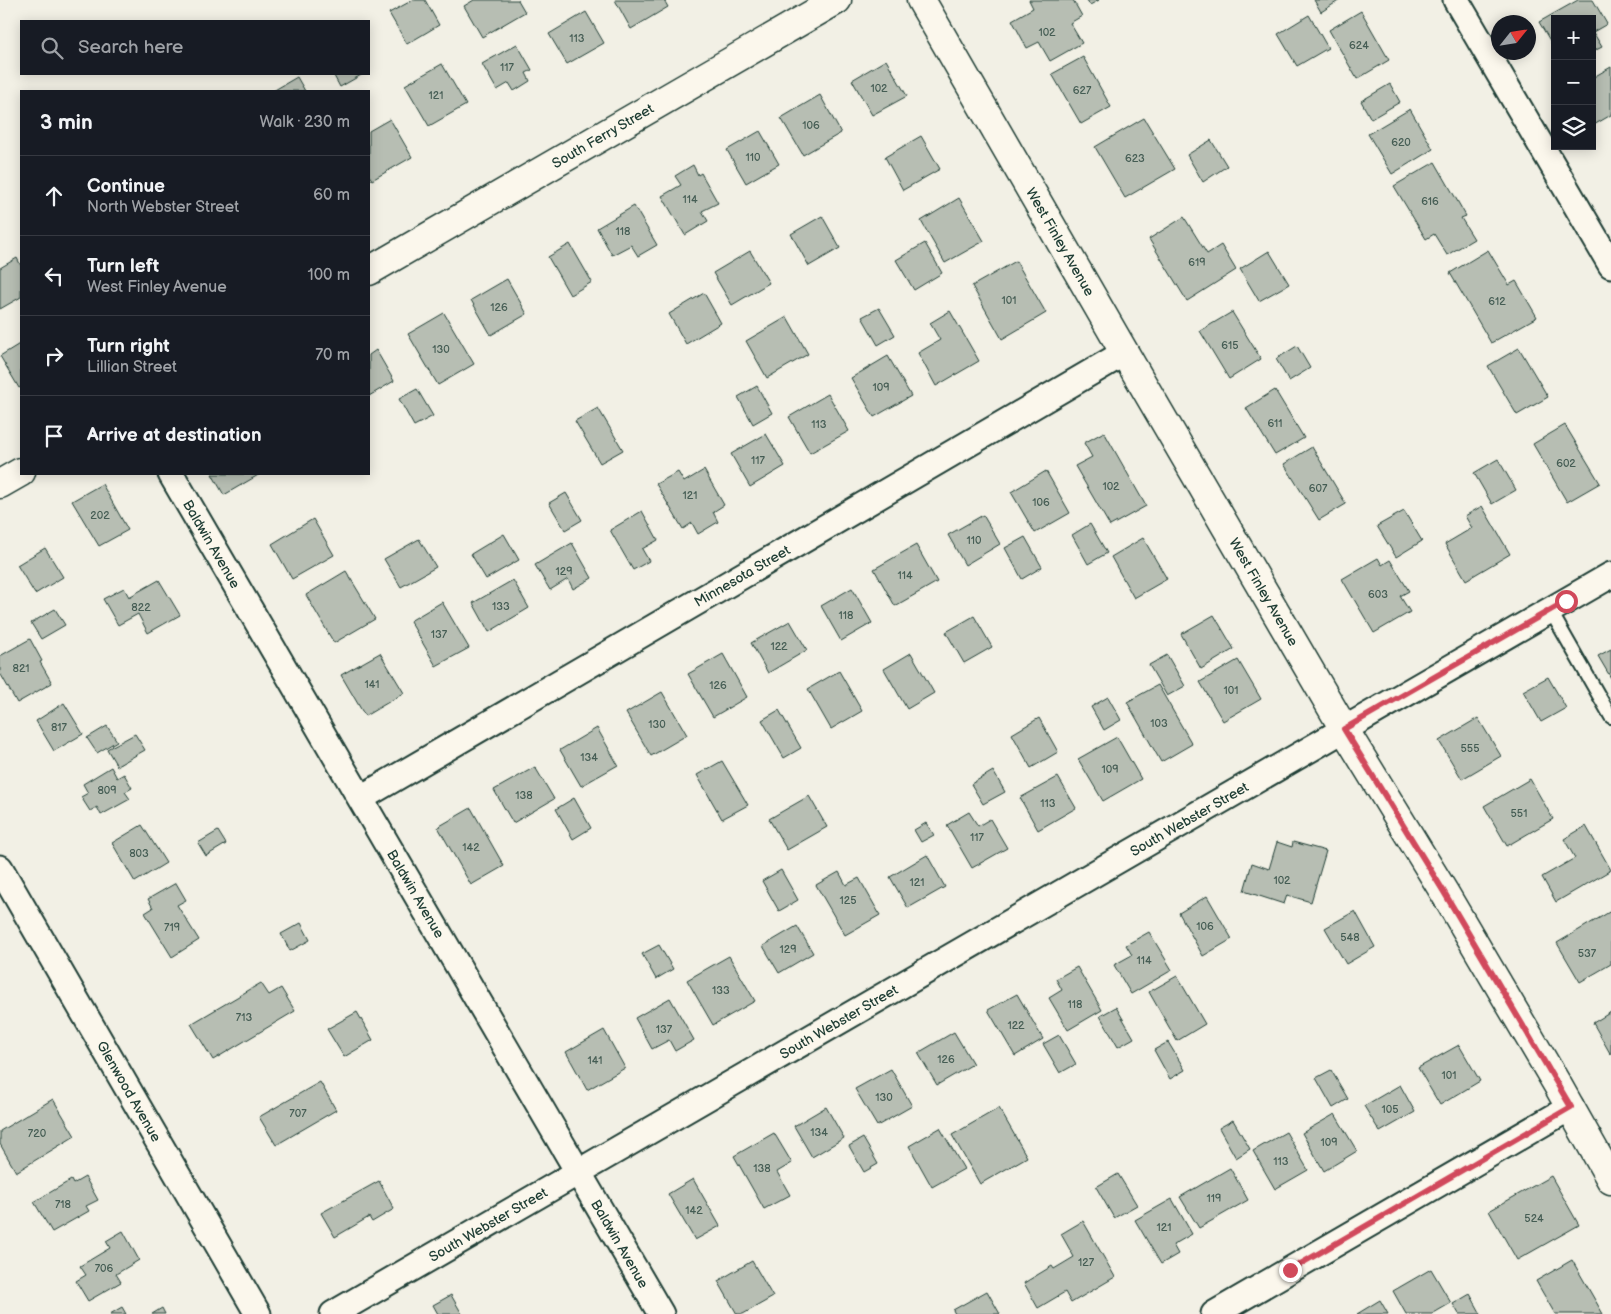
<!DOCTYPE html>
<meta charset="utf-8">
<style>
body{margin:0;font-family:"Balsamiq Sans",sans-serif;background:#242831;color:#f1f3f6}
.controls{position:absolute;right:15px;top:15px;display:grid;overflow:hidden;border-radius:0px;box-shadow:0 2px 12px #0003}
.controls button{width:45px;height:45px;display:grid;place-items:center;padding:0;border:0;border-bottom:1px solid #363941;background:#171b24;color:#f1f3f6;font:25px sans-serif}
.compass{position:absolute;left:1491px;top:15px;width:45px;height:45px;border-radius:50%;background:#171b24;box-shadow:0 2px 12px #0003;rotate:60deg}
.stop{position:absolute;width:15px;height:15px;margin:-11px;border:4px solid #d1495b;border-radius:50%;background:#fff}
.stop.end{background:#d1495b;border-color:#fff;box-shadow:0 1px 5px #0008}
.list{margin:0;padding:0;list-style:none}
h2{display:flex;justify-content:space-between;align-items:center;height:65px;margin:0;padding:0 20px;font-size:21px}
h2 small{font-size:16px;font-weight:400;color:#9ea1a6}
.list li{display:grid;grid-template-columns:32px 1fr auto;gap:15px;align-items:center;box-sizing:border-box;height:80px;padding:0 20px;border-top:1px solid #363941}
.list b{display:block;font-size:19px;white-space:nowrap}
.list p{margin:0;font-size:16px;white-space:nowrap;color:#9ea1a6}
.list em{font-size:16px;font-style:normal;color:#9ea1a6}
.icon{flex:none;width:28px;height:28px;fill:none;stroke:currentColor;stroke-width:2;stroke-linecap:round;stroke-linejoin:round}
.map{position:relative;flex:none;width:1611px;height:1314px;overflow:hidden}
.search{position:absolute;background:#171b24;box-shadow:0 2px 12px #0003;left:20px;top:20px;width:350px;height:55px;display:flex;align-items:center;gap:12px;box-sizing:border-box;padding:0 18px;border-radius:0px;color:#9ea1a6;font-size:19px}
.panel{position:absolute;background:#171b24;box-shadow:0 2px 12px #0003;left:20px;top:90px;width:350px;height:385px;border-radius:0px}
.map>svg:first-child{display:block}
.building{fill:#b7beb3;stroke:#1f3d34}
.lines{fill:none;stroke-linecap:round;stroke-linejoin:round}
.lane-casing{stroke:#1f3d34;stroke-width:16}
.street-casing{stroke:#1f3d34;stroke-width:29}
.secondary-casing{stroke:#1f3d34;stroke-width:31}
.lane{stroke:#fbf7ec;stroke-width:12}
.street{stroke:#fbf7ec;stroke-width:25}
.secondary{stroke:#fbf7ec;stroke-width:28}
.route{stroke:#d1495b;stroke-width:6}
.labels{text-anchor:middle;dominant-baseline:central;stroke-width:4;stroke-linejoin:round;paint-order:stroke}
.number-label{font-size:11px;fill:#455d54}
.street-label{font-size:14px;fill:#1f3d34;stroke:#fbf7ec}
</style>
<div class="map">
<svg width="1611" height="1314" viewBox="0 0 1611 1314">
<rect width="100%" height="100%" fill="#f2f0e5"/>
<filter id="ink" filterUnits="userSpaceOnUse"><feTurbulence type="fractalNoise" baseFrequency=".02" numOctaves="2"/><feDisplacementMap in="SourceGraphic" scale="10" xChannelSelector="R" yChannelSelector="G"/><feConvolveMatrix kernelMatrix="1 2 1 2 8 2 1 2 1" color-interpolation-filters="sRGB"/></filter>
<g filter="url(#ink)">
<!-- building -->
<path class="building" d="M413 0H425L439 25 407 44 389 13Z
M474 0H518L525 12 482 37 464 6Z
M615 0H664L668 7 631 29Z
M1029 0H1073L1082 16 1070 23 1082 43 1050 61 1039 42 1027 48 1012 20 1033 8Z
M1087 0H1099L1090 5Z
M1314 0H1340L1321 12Z
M1578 0H1593L1607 24 1593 32 1602 47 1592 52V19H1555V49L1539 22Z
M1361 11 1389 60 1357 79 1329 30Z
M586 12 604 43 567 64 549 34Z
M1309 15 1328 48 1297 66 1278 34Z
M517 44 532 70 526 73 530 81 514 91 509 83 497 90 482 64Z
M1083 57 1111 107 1081 124 1052 74Z
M886 60 907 96 872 115 852 80Z
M442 64 466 105 429 126 405 85Z
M1611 67V115L1592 126V78Z
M333 74H363L340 87Z
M297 77 305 91H273Z
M1390 84 1400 102 1371 119 1361 101Z
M820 95 841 133 803 155 781 118Z
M1410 109 1433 149 1392 174 1368 134Z
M1144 118 1175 169 1125 198 1095 147Z
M390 119 412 157 372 180 369 175V131Z
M760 131 779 164 746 183 727 150Z
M921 136 940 169 903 190 885 157Z
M1211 140 1227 166 1203 182 1187 155Z
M1435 162 1466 216 1461 218 1474 239 1447 255 1434 234 1426 239 1394 186Z
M693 165 698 175 701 173 718 203 702 211 708 221 685 235 662 196 681 185 675 176Z
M959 198 984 241 945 263 921 221Z
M634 206 657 245 638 256 631 245 612 255 597 228Z
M822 216 840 248 809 266 791 234Z
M1184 217 1207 254 1221 245 1236 270 1187 301 1149 239Z
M925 243 942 273 914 290 896 260Z
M570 244 592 282 570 295 548 257Z
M1488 250 1509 285 1516 281 1537 317 1491 343 1450 273Z
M750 251 769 283 732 305 713 273Z
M1269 251 1289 284 1259 301 1240 269Z
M17 258 21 266V297L0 309V268Z
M1016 261 1046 313 1002 339 972 286Z
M507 279 527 314 491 335 471 300Z
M704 293 721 323 686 344 669 314Z
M879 308 895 335 878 345 862 317Z
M950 311 979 361 936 386 918 353 940 340 930 323Z
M1232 312 1261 359 1229 379 1200 331Z
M444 313 474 364 438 385 408 334Z
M787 317 808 354 767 378 746 341Z
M21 343V387L19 388 0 356Z
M1297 346 1310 368 1289 381 1276 359Z
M1519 348 1548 397 1517 415 1488 366Z
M376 350 394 381 369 396V355Z
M888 356 911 396 874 417 851 378Z
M757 386 772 413 753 424 738 397Z
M417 389 433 416 414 426 399 399Z
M1275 390 1304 438 1275 455 1246 408Z
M828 394 849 431 810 453 789 417Z
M598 408 623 450 600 463 575 421Z
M1565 425 1600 483 1567 502 1533 444Z
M1104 432 1146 506 1110 526 1075 466 1092 457 1084 443Z
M766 434 785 466 750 487 731 454Z
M1312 447 1346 504 1319 520 1284 464Z
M1498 459 1516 490 1492 504 1474 473Z
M704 470 724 505 713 512 718 522 698 534 692 523 683 529 656 484 678 472 684 482Z
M1046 471 1070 513 1035 533 1011 492Z
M212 474H260L224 495Z
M102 484 128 530 99 546 72 501Z
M566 493 582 520 565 530 549 503Z
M1482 506 1510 554 1466 580 1445 544 1472 528 1465 516Z
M642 511 658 540 642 549 649 561 633 570 610 530Z
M1404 511 1422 541 1396 557 1377 526Z
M983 515 1000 544 965 565 948 535Z
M313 519 334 555 292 579 272 544Z
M1090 524 1107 553 1088 564 1072 535Z
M504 534 519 560 486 579 471 554Z
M1025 537 1042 567 1022 579 1005 548Z
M1143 538 1167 579 1134 598 1111 557Z
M419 539 436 567 401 587 384 559Z
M572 543 592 578 573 589 568 579 550 590 535 565Z
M916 545 937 582 895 606 874 569Z
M45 548 63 577 35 594 17 565Z
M1378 558 1382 565 1390 560 1409 591 1400 596 1410 612 1374 633 1342 579Z
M346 571 375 619 334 643 306 595Z
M159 580 180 615 148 633 138 614 118 625 103 599 124 588 129 597Z
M513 580 529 608 489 632 473 603Z
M852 588 872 623 841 641 821 606Z
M442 602 469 648 436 666 410 621Z
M55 609 65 625 41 639 31 623Z
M1214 615 1234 649 1201 669 1181 634Z
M974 616 992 647 964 663 946 632Z
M790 621 807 650 768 673 751 643Z
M30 639 42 661 40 662 52 683 17 703 0 673V656Z
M1611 649V678L1598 656Z
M380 653 404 693 365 716 341 675Z
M911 653 934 693 907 709 884 669Z
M723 654 747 697 713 717 688 674Z
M1167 655 1185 686 1167 696 1149 665Z
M1238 660 1261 699 1223 721 1200 682Z
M839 671 862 711 831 729 808 689Z
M1548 677 1566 708 1541 722 1523 691Z
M1158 685 1192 744 1161 762 1127 702Z
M662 692 687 735 651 756 626 713Z
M1108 697 1121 720 1104 730 1091 707Z
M64 703 83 734 54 751 36 721Z
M779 710 801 748 784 758 762 720Z
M1039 718 1058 752 1031 768 1012 734Z
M1478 718 1501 756 1462 779 1439 741Z
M107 726 117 741 97 753 87 738Z
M597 728 618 765 581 786 560 750Z
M135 734 145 750 117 766 107 749Z
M1117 737 1141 779 1103 801 1078 759Z
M722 761 748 805 722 819 697 775Z
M111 767 117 778 124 774 132 788 125 792 130 799 101 815 97 807 90 811 81 797 88 793 83 784Z
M535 767 554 799 513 823 494 790Z
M993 771 1005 792 983 804 971 784Z
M1058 777 1076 808 1038 830 1020 798Z
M1530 779 1553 819 1507 846 1484 806Z
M809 796 827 827 787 850 769 819Z
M574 798 591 828 573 839 556 809Z
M471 808 504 866 471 885 438 827Z
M969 812 978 826 990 819 1007 848 972 868 947 825Z
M926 823 934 835 921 842 914 830Z
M142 825 166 863 135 882 112 843Z
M1586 826 1611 870 1556 902 1542 877 1575 858 1564 839Z
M218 831 226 844 206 856 198 843Z
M1277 842 1292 847 1293 842 1326 851 1311 902 1287 895 1284 904 1244 891 1252 863 1269 869Z
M927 855 945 887 908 908 890 877Z
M781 870 798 900 779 911 762 881Z
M839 872 846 885 859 878 880 915 845 935 816 885Z
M176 883 186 900 177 905 199 940 172 957 145 913 153 908 148 899Z
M1207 896 1232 939 1203 956 1179 913Z
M1355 911 1375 947 1346 964 1325 928Z
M1611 911V964L1580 982 1557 943Z
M301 923 310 940 290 951 281 934Z
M797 926 813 953 779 973 763 946Z
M1149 932 1172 970 1131 994 1114 965 1132 955 1126 945Z
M659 945 673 969 656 979 642 954Z
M729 956 755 1001 713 1025 687 980Z
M1077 967 1102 1010 1068 1030 1049 998 1062 990 1056 979Z
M1177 976 1205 1024 1177 1041 1149 992Z
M261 983 269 995 281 988 295 1011 213 1060 191 1024Z
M1017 994 1043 1039 1015 1056 988 1010Z
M670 998 694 1040 675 1051 669 1040 652 1049 635 1018Z
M1116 1007 1134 1038 1118 1047 1100 1016Z
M357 1012 373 1040 344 1057 327 1029Z
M1611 1012V1055L1593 1023Z
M604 1030 625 1068 587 1090 566 1052Z
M954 1032 973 1064 937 1085 918 1053Z
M1059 1035 1076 1064 1060 1073 1043 1044Z
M1168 1042 1185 1070 1170 1079 1154 1050Z
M1459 1045 1480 1081 1440 1105 1418 1068Z
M891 1069 912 1106 877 1126 855 1089Z
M1331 1070 1348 1099 1333 1108 1316 1078Z
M320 1082 336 1110 276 1145 259 1117Z
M1400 1085 1415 1112 1380 1132 1364 1106Z
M53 1099 75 1136 16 1172 0 1144V1131Z
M826 1107 844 1138 812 1157 794 1126Z
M999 1108 1027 1157 980 1184 952 1135Z
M1335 1114 1357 1151 1324 1171 1302 1133Z
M1233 1120 1250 1149 1236 1158 1219 1128Z
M940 1128 964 1169 932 1187 909 1146Z
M1286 1132 1308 1170 1275 1189 1253 1151Z
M774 1133 792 1163 777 1172 790 1195 764 1209 734 1156Z
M863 1138 878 1164 864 1172 849 1146Z
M1230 1168 1248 1200 1199 1228 1180 1197Z
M1118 1174 1137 1205 1114 1218 1096 1187Z
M1551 1176 1579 1225 1517 1260 1489 1211Z
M85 1177 98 1200 86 1206 89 1211 52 1232 34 1202 71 1180 73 1184Z
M693 1179 720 1226 695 1240 668 1194Z
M379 1181 394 1209 372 1222 369 1217 335 1237 321 1213Z
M1172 1199 1192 1234 1173 1245 1178 1254 1161 1264 1135 1220Z
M1083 1221 1115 1277 1071 1303 1065 1292 1038 1308 1024 1283 1052 1266 1054 1269 1074 1257 1061 1234Z
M123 1231 139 1260 116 1274 121 1282 88 1301 76 1281 86 1275 80 1266 110 1248 106 1241Z
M1572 1260 1603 1314H1555L1536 1281Z
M752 1261 773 1297 743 1314H737L718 1281Z
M1431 1269 1451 1303 1432 1314H1406L1393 1291Z
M987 1291 1000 1314H955L953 1310Z
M1470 1294 1481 1314H1459L1453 1304Z
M451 1295 462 1314H438L433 1305Z
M1380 1300 1388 1314H1357Z
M122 1307 126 1314H110Z
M162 1308 165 1314H152Z"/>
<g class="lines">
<!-- lane casing -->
<g class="lane-casing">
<path id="lane" d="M1550 610 1611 717"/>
</g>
<!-- street casing -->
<g class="street-casing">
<g id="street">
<path d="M1456 0 1611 265"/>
<path id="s1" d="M171 474 661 1314"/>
<path id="s2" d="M361 798 1124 353"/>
<path id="s3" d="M0 868 258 1314"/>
<path id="s4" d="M333 1314 1611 575"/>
<path d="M1214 1314 1571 1107"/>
</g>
</g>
<!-- secondary casing -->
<g class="secondary-casing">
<g id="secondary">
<path id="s5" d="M921 0 1138 376 1344 729 1444 892 1557 1084 1611 1180"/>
<path id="s6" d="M369 271 837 0"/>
<path d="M0 484 21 472"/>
</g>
</g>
<!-- lane -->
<use href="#lane" class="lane"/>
<!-- street -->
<use href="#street" class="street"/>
<!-- secondary -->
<use href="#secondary" class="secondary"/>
</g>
</g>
<g class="lines" filter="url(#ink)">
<!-- route -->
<path class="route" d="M1290 1270 1571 1107 1444 892 1344 729 1566 601"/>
</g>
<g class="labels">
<!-- number labels -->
<g class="number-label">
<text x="1047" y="32">102</text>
<text x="577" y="38">113</text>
<text x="1359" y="45">624</text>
<text x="507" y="67">117</text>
<text x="879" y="88">102</text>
<text x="1082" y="90">627</text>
<text x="436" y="95">121</text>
<text x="811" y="125">106</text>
<text x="1401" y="142">620</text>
<text x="753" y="157">110</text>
<text x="1135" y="158">623</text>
<text x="690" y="199">114</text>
<text x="1430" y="201">616</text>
<text x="623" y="231">118</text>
<text x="1197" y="262">619</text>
<text x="1009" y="300">101</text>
<text x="1497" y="301">612</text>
<text x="499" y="307">126</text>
<text x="1230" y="345">615</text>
<text x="441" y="349">130</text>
<text x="881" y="387">109</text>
<text x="1275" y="423">611</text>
<text x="819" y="424">113</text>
<text x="758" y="460">117</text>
<text x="1566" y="463">602</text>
<text x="1111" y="486">102</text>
<text x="1318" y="488">607</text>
<text x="690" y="495">121</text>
<text x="1041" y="502">106</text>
<text x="100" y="515">202</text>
<text x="974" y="540">110</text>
<text x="564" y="571">129</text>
<text x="905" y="575">114</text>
<text x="1378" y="594">603</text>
<text x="501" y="606">133</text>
<text x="141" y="607">822</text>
<text x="846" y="615">118</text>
<text x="439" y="634">137</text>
<text x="779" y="646">122</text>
<text x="21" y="668">821</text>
<text x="372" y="684">141</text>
<text x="718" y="685">126</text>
<text x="1231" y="690">101</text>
<text x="1159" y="723">103</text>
<text x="657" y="724">130</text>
<text x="59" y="727">817</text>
<text x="1470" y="748">555</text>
<text x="589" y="757">134</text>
<text x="1110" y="769">109</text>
<text x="107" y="790">809</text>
<text x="524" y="795">138</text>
<text x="1048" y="803">113</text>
<text x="1519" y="813">551</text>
<text x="977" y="837">117</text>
<text x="471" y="847">142</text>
<text x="139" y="853">803</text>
<text x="1282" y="880">102</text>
<text x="917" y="882">121</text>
<text x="848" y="900">125</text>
<text x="1205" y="926">106</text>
<text x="172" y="927">719</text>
<text x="1350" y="937">548</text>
<text x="788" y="949">129</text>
<text x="1587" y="953">537</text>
<text x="1144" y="960">114</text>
<text x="721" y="990">133</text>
<text x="1075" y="1004">118</text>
<text x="244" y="1017">713</text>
<text x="1016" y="1025">122</text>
<text x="664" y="1029">137</text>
<text x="946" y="1059">126</text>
<text x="595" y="1060">141</text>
<text x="1449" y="1075">101</text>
<text x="884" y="1097">130</text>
<text x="1390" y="1109">105</text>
<text x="298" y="1113">707</text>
<text x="819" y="1132">134</text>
<text x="37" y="1133">720</text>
<text x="1329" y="1142">109</text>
<text x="1281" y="1161">113</text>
<text x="762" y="1168">138</text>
<text x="1214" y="1198">119</text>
<text x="63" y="1204">718</text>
<text x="694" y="1210">142</text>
<text x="1534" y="1218">524</text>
<text x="1164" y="1227">121</text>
<text x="1086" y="1262">127</text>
<text x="104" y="1268">706</text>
</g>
<!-- street labels -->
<g class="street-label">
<text stroke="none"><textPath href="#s6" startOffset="270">South Ferry Street</textPath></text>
<text stroke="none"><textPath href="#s5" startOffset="279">West Finley Avenue</textPath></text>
<text stroke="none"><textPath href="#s1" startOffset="81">Baldwin Avenue</textPath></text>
<text stroke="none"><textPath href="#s2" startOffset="441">Minnesota Street</textPath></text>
<text stroke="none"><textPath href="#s5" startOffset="684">West Finley Avenue</textPath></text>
<text stroke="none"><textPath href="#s4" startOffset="989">South Webster Street</textPath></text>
<text stroke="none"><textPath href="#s1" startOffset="486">Baldwin Avenue</textPath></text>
<text stroke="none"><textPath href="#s4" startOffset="584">South Webster Street</textPath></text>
<text stroke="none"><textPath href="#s3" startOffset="258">Glenwood Avenue</textPath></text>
<text stroke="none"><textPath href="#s4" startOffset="179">South Webster Street</textPath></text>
<text stroke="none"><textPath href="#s1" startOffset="891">Baldwin Avenue</textPath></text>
</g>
</g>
</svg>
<div class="controls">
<button>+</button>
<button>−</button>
<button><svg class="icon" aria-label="layers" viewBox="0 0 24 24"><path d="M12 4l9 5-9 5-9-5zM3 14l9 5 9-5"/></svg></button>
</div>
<svg class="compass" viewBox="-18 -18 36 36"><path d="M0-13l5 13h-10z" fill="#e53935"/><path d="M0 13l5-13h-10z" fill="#9ea1a6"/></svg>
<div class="stop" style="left:1566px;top:601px"></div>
<div class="stop end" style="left:1290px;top:1270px"></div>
<div class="search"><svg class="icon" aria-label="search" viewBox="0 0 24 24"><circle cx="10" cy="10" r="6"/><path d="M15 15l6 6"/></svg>Search here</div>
<section class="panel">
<h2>3 min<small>Walk · 230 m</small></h2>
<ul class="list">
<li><svg class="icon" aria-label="ahead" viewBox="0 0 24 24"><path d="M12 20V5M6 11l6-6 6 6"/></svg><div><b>Continue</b><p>North Webster Street</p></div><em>60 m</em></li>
<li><svg class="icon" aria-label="left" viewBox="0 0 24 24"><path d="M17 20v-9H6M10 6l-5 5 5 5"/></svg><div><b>Turn left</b><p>West Finley Avenue</p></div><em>100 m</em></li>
<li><svg class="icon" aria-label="right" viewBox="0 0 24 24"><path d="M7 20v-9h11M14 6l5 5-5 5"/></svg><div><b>Turn right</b><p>Lillian Street</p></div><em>70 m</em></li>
<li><svg class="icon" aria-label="arrive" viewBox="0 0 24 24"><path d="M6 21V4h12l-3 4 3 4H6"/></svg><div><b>Arrive at destination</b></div></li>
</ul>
</section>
</div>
